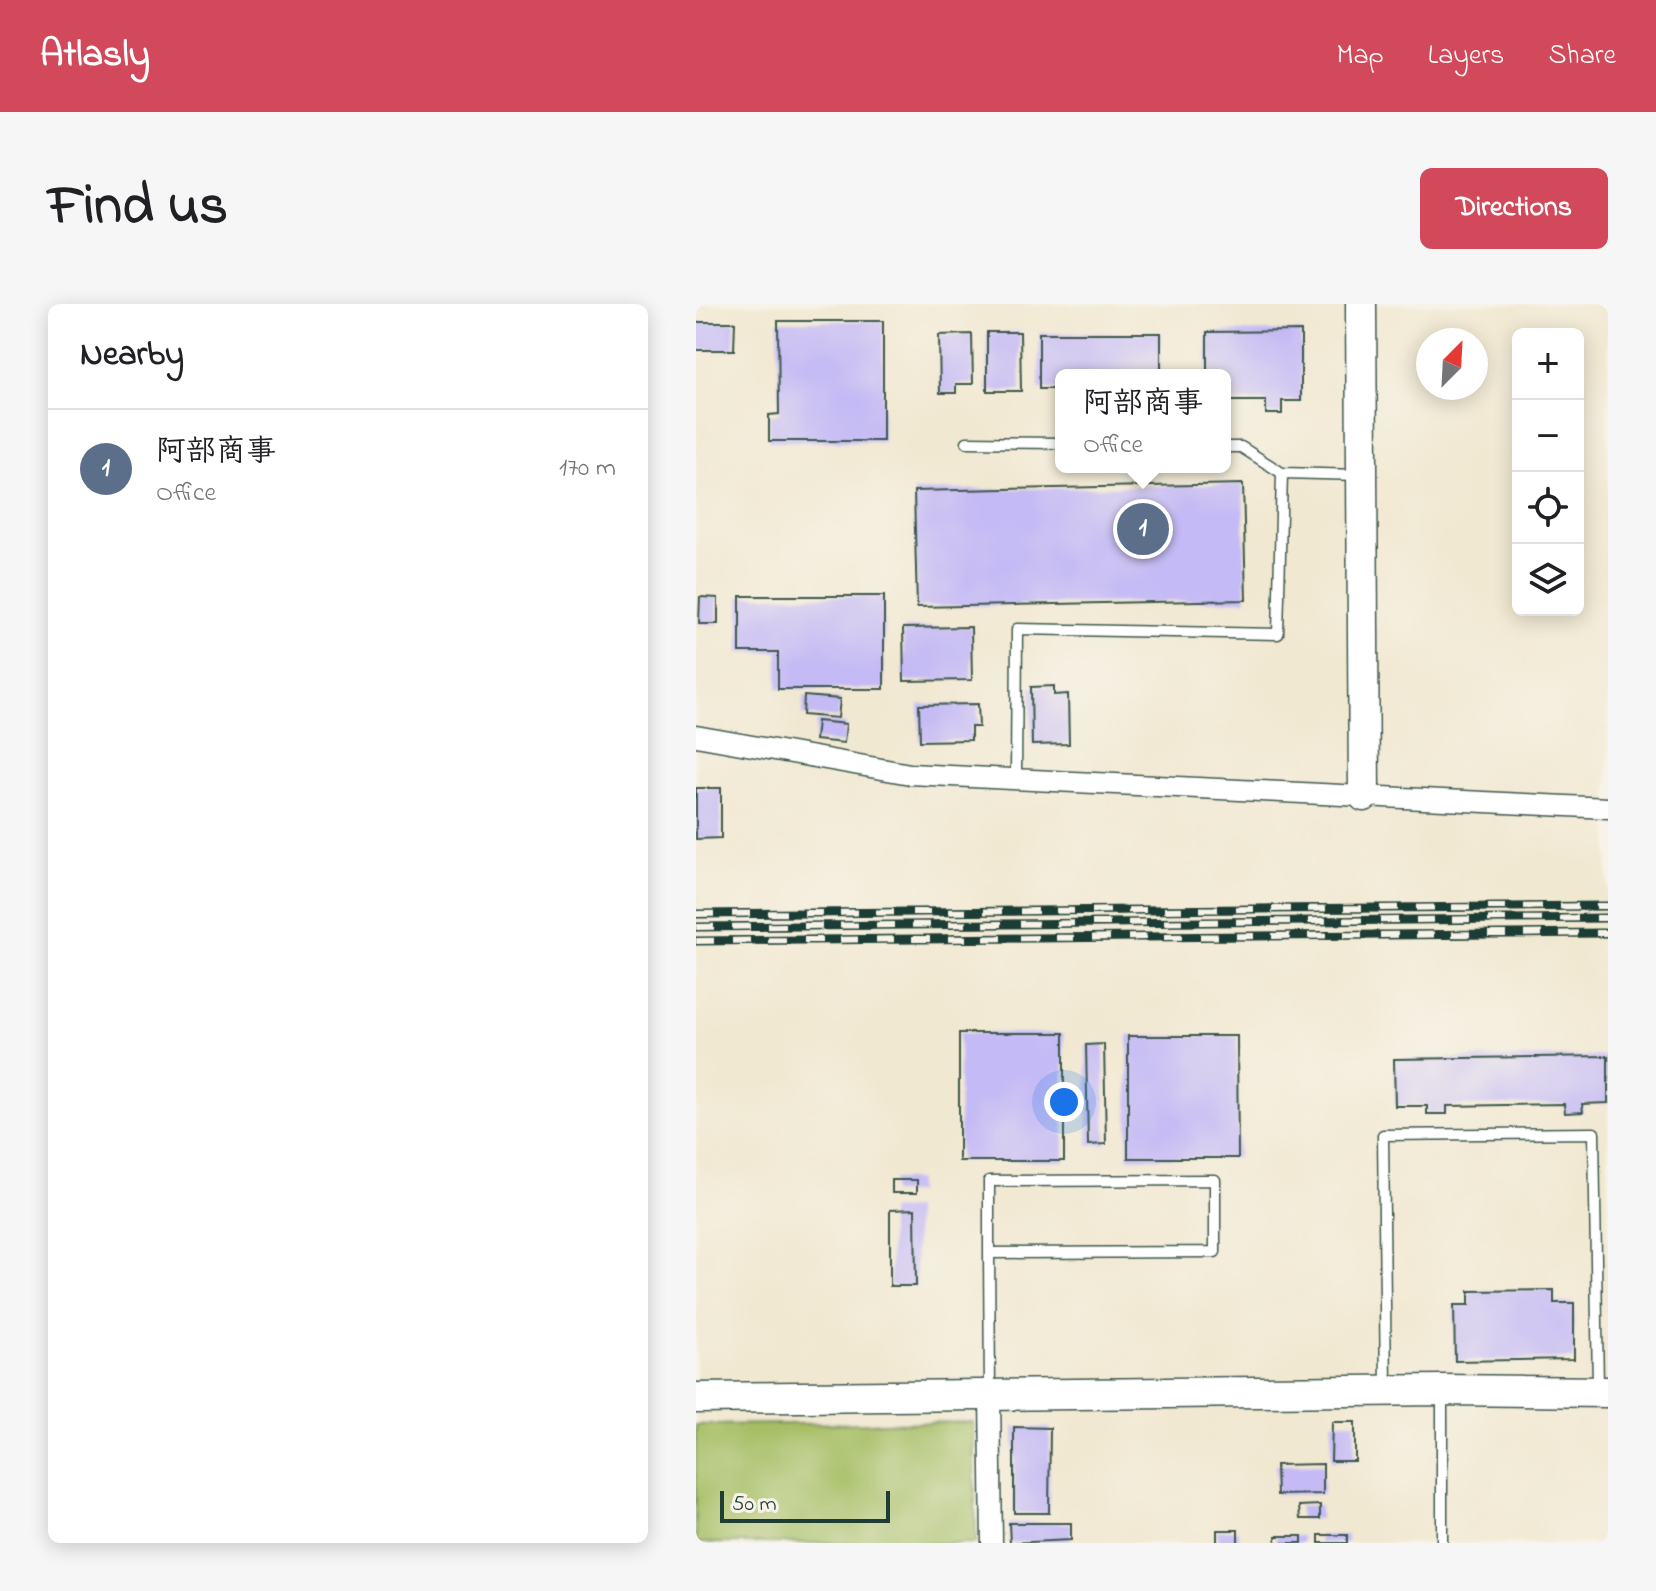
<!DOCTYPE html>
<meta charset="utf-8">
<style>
body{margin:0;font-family:"Indie Flower","Klee One",sans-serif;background:#f6f6f6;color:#202124}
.controls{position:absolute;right:24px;top:24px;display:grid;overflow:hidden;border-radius:12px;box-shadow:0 4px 20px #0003}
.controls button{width:72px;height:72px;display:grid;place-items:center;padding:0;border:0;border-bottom:2px solid #e0e0e0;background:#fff;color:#202124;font:40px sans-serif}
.compass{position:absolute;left:720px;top:24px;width:72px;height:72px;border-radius:50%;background:#fff;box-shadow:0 4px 20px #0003;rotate:24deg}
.scale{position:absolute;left:24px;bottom:20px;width:170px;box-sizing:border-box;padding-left:8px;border:4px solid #1f3d34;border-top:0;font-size:22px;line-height:28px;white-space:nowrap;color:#1f3d34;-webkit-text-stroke:6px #f7f3e8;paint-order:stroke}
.you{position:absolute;left:368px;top:798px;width:28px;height:28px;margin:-20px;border:6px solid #fff;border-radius:50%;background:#1a73e8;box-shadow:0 0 0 12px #1a73e833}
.badge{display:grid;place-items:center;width:52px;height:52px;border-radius:50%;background:#d1495b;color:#fff;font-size:26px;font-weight:700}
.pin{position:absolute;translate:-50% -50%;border:4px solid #fff;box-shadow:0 2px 8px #0006}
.popup{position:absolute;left:359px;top:65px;width:176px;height:104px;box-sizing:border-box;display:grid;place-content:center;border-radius:12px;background:#fff;filter:drop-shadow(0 2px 6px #0005);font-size:26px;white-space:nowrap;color:#757577}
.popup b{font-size:30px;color:#202124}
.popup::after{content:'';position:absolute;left:50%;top:100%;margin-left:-16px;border:16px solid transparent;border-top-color:#fff}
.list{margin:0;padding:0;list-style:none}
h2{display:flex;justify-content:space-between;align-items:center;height:104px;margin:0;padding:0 32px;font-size:34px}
h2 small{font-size:26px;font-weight:400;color:#757577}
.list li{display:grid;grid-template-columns:52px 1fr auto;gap:24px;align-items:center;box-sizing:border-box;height:120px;padding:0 32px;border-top:2px solid #e0e0e0}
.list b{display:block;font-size:30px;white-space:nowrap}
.list p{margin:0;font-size:26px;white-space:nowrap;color:#757577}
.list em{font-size:26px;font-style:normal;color:#757577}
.icon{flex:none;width:44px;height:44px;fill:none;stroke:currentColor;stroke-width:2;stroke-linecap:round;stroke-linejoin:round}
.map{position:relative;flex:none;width:912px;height:1239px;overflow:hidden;border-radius:12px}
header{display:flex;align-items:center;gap:48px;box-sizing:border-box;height:112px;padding:0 40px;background:#d1495b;color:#fff}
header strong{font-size:38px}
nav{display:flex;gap:44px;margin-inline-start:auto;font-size:28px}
.intro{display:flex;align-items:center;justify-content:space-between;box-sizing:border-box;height:192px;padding:0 48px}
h1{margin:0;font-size:56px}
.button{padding:20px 36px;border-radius:12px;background:#d1495b;color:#fff;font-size:28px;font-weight:700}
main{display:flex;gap:48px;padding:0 48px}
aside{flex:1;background:#fff;border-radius:12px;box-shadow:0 4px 20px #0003}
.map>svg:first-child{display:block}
.green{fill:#a5be64;stroke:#627e4c;stroke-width:2}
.building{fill:#c4baf5}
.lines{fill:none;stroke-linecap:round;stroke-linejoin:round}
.lane-casing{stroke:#3e574c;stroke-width:13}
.street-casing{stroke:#3e574c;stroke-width:23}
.secondary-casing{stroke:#3e574c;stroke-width:33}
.lane{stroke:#fff;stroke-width:10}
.street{stroke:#fff;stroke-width:20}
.secondary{stroke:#fff;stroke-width:30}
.rail-casing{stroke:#1f3d34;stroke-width:9}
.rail{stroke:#f7f3e8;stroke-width:6;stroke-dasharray:18;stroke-linecap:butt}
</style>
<header>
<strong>Atlasly</strong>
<nav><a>Map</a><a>Layers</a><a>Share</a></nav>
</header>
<div class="intro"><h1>Find us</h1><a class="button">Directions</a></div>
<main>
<aside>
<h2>Nearby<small></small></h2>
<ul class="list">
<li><span class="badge" style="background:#5c6f8a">1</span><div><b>阿部商事</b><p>Office</p></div><em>170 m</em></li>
</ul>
</aside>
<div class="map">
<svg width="912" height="1239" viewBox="0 0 912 1239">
<rect width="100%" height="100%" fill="#f7f3e8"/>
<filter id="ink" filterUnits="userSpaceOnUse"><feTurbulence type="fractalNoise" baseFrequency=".0125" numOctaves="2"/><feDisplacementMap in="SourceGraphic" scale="16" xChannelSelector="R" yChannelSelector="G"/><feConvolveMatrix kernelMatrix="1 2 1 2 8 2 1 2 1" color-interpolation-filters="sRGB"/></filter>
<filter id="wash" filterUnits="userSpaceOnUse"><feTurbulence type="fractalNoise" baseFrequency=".006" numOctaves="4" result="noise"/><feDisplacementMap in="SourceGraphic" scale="32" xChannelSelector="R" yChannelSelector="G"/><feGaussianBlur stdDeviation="1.8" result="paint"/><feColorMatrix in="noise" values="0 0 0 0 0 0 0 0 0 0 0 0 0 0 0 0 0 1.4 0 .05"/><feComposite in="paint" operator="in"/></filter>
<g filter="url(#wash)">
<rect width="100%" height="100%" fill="#f1e8d1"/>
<!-- green -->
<path class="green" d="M277 1118 280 1239H0V1121Z"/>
<g id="blocks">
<!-- building -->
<path class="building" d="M82 17H187V137H73V111L83 110Z
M0 18H39L38 46H0Z
M605 27V97H586V110H570V97H529V71H511V28Z
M291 28H324L325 87H291Z
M343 29H465V71H365V85H343Z
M276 30 277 80H260V89H244L243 31Z
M547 180 550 296 221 303 218 187Z
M44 292H188V385H82V348H44Z
M4 293 22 294V320H3Z
M275 323 276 376 208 377 207 324Z
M358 382V391L372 390 373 440 336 441 335 383Z
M108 392 144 395 142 414 107 411Z
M282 400 283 423H275V436L224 437 223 401Z
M121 417 150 420 148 439 119 436Z
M0 484H25V534L0 535Z
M263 729H368V857H263Z
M432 732H541L542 854H432Z
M408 740 410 840 392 841 390 741Z
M912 752V799L886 800 887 808 869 809 868 800 751 802V810H731V802H699L698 755Z
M196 876H221V889H196Z
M219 905 220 982H194V906Z
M858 986V999H878V1055L759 1057 758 1001H773V987Z
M636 1118H659V1157H635Z
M318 1123 354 1124 353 1209H318Z
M627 1160V1190L581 1191 580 1161Z
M624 1201V1215H604L603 1202Z
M313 1219H375V1236L314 1239Z
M521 1226H542V1239H521Z
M623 1231H651V1239H623Z
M580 1232H606V1239H580Z"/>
</g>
</g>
<g filter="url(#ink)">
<use href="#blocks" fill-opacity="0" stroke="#3e574c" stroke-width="2"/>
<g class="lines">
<!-- lane casing -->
<g class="lane-casing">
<path id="lane" d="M271 138 365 139
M529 143H545L586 169 664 171
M320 476 321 325 582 330 586 169
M293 949V877L519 876V948L293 949 294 1088
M690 1084 687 831 898 829 902 1084
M746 1089V1239"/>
</g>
<!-- street casing -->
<g class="street-casing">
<path id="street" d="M0 432 214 470 912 504
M294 1091 296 1239"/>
</g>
<!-- secondary casing -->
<g class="secondary-casing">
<path id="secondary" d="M665 0 668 492
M0 1094 746 1086 912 1088"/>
</g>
<!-- lane -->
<use href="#lane" class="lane"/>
<!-- street -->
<use href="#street" class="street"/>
<!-- secondary -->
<use href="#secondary" class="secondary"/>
<!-- rail casing -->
<g class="rail-casing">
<path id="rail" d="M0 610 912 602
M0 623 912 614
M0 637 912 629"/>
</g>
<!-- rail -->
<use href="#rail" class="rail"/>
</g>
</g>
</svg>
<div class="controls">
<button>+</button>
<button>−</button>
<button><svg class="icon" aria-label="locate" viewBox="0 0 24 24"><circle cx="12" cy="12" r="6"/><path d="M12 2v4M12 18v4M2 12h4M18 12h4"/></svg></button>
<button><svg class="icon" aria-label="layers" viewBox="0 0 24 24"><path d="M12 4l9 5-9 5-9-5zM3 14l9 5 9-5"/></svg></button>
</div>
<svg class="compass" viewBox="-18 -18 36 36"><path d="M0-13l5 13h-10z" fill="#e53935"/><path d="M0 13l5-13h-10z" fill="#757577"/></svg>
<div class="scale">50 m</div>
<div class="you"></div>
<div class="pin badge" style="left:447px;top:225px;background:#5c6f8a">1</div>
<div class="popup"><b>阿部商事</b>Office</div>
</div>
</main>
